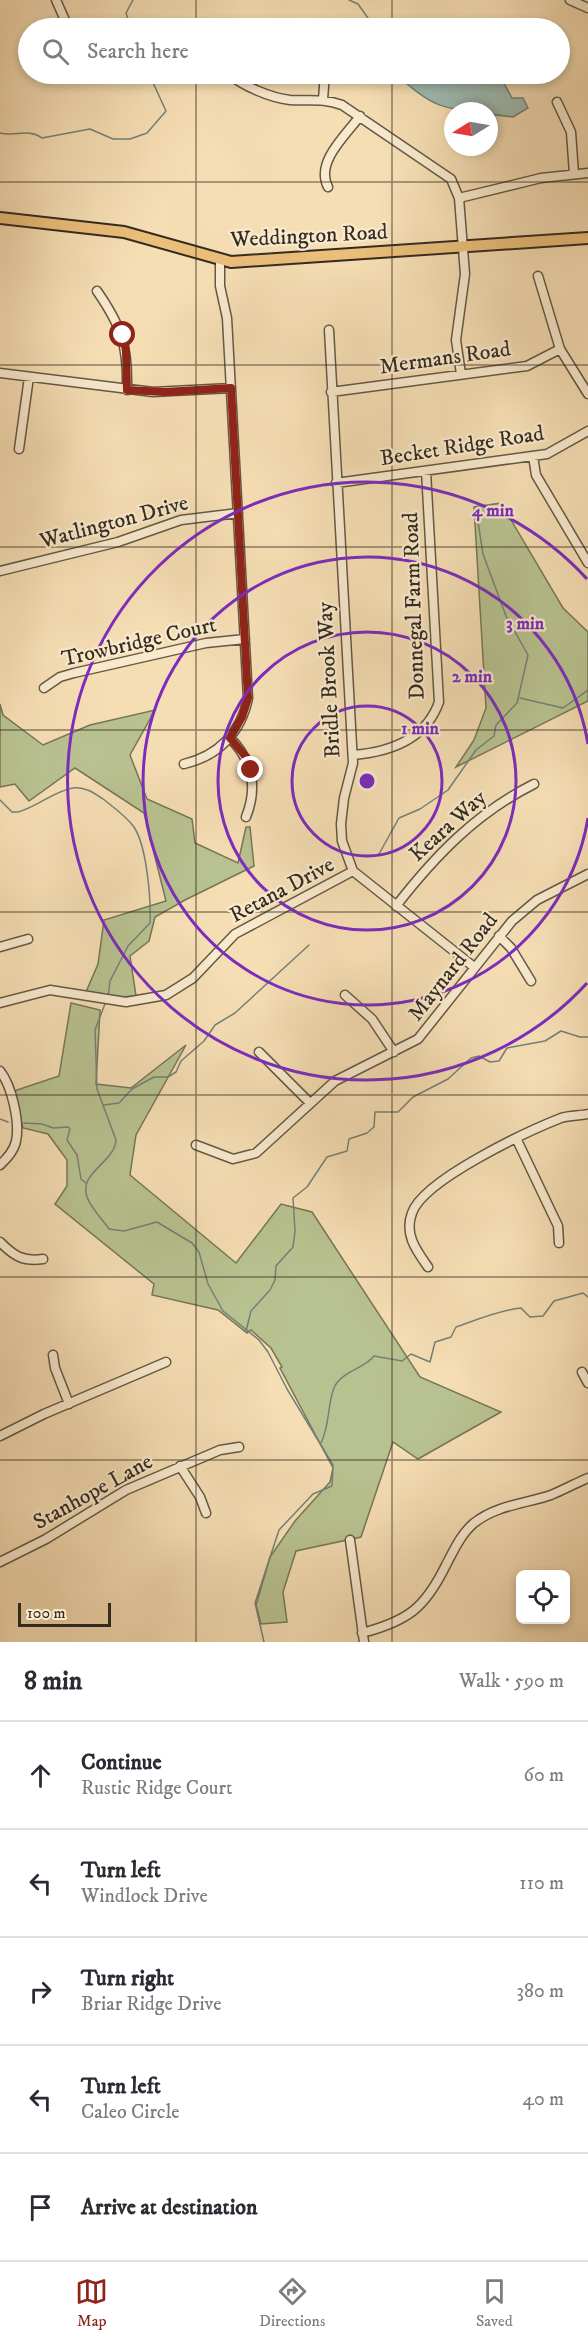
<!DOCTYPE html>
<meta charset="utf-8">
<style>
body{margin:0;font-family:"IM FELL DW Pica",serif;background:#f2f2f3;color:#2b2b33}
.controls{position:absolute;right:18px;bottom:18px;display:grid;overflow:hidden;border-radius:9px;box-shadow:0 3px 9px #0003}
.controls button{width:54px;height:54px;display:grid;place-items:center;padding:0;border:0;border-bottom:2px solid #e1e1e2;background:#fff;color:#2b2b33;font:30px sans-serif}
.compass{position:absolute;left:444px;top:102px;width:54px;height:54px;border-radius:50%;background:#fff;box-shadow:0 3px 9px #0003;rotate:259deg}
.scale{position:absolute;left:18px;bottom:15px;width:93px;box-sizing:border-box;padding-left:6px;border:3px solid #342b20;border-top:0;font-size:16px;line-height:21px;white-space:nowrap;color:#342b20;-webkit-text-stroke:4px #f9eace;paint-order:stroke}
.stop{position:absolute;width:18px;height:18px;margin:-14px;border:4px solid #8f2418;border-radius:50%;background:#fff}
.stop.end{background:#8f2418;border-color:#fff;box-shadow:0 2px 6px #0008}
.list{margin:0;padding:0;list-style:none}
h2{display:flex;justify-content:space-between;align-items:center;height:78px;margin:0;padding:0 24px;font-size:26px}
h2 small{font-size:20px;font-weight:400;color:#7c7c81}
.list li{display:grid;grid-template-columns:39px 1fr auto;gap:18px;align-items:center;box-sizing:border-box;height:108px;padding:0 24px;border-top:2px solid #e1e1e2}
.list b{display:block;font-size:22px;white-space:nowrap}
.list p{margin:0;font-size:20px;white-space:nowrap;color:#7c7c81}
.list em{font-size:20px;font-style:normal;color:#7c7c81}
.icon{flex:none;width:33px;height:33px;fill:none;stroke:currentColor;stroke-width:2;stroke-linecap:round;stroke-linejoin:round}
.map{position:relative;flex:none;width:588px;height:1642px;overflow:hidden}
.search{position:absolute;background:#fff;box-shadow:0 3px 9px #0003;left:18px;right:18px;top:18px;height:66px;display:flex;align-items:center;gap:15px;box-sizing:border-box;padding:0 21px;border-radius:33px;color:#7c7c81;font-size:22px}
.sheet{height:618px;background:#fff}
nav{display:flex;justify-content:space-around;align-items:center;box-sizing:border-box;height:84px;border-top:2px solid #e1e1e2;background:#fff;font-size:16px;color:#7c7c81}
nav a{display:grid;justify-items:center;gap:3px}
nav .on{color:#8f2418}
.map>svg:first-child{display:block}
.green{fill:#b8c290;stroke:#767658;stroke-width:1.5}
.water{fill:#9dbbb2;stroke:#738178;stroke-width:1.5}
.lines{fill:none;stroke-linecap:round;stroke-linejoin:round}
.stream{stroke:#738178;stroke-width:1.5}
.minor-casing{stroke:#645845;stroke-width:11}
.major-casing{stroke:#342b20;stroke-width:14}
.minor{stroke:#f9eace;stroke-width:8}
.major{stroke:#ebbf7a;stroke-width:10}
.route{stroke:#8f2418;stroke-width:8}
.grid{fill:none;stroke:#342b20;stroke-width:1.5;stroke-opacity:0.55}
.ring{fill:none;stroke:#7b2cbf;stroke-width:3}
.labels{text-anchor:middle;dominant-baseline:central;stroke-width:4.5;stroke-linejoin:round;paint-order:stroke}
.street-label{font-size:22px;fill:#342b20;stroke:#f9eace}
.centre{fill:#7b2cbf;stroke:#f9eace;stroke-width:3}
.ring-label{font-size:18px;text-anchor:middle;font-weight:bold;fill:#7b2cbf;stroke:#f9eace;stroke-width:4.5;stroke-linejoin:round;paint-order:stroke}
</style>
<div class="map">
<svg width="588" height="1642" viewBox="0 0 588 1642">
<rect width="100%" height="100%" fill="#f6deb4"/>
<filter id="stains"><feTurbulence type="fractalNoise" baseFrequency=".00333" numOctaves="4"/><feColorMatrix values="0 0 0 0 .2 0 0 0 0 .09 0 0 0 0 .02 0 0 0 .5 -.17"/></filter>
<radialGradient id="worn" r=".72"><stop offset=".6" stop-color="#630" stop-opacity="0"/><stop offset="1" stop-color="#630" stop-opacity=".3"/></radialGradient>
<!-- green -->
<path class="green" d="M501 503 563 608 588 632V701L456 767 474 740 486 708 474 507Z
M0 704 3 715 43 745 90 725 155 710 130 755 147 799 192 819 195 843 238 863 246 827H250L254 866 185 900 155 917 149 941 130 956 136 996 119 997 86 992 98 964 104 920 166 901 144 813 75 768 29 801 15 784 0 787Z
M71 1003 100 1010 96 1084 131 1088 186 1045 136 1135 130 1175 236 1263 281 1204 312 1212 420 1377 501 1412 418 1459 393 1442 361 1537 296 1551 283 1592 287 1622 261 1624 256 1605 270 1557 295 1521 330 1482 333 1468 280 1368 282 1367 271 1348 251 1330 247 1333 218 1310 152 1295 154 1284 55 1204 67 1186V1160L48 1134 23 1128 14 1091 59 1076Z"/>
<!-- water -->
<path class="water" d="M395 74H499L512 98H523L528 108 513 117 489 114V111C440 111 432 105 395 74Z"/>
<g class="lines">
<!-- stream -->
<path class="stream" d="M349 0 358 4 375 28
M131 28 126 13 133 0
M0 133C15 137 28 128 42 138L90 129 113 139H130L147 133 166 111 149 74
M520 698 563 708 588 690
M0 800 12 812H18C37 807 54 791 73 788 84 786 94 793 103 799 113 807 126 816 134 827 147 847 151 899 150 923L128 946 110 981 108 997
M379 854 399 818 420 809 448 790 476 750 494 736 496 725 517 703 528 655 506 616 483 554 478 522
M106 1001 95 1030 97 1089 116 1140C115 1162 78 1173 87 1197 91 1208 102 1219 109 1229L124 1231 157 1222 192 1243 199 1252 208 1284 223 1311 259 1340 268 1352 287 1389 333 1465 332 1486 313 1494 279 1530 255 1603 264 1642
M104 1105 119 1103 132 1089 154 1077H168L176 1072 181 1061 204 1041 215 1025 235 1013 309 945
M0 1119 8 1122
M24 1123 42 1124 53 1128 68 1127 70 1129 67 1140 77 1155 81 1179 86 1183
M246 1331 251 1311 270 1290 275 1280 276 1266 293 1247 295 1231 293 1198 307 1187 327 1157 347 1151 349 1139 367 1133 374 1127 375 1112H398L413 1097 448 1079 471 1058 479 1056 490 1062 499 1061 507 1048 545 1041 561 1031 580 1037H588
M321 1443C330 1425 327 1406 334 1388 340 1372 364 1369 374 1356L402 1361 411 1354 430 1362 435 1342 451 1337 456 1327C476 1320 500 1310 521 1308L530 1317 543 1316 554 1301 583 1293 588 1297"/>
<!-- minor casing -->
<g class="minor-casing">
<path id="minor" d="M56 0 68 27
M570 0 588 8
M212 24 213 28
M229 74C243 86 271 98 290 100 309 101 324 98 342 105L451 179 459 198 465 274 456 340 461 374
M323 99 325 74
M557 102 571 132 574 174
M328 187C315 162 346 135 360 116
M459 198 541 178 588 173
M538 276 560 349 588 394
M97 291C122 327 128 346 127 390
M329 330 353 763 344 798 341 824 342 841 353 871 474 967
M0 373 153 392 231 388
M331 392 527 366 560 349
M19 449 29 377
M533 456 536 475 588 563
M336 483 547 454 588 431
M0 571 118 542 181 520 238 513
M44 688 60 677 74 673 206 643 245 639
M230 738C252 760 258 787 246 817
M353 755C390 752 426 739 439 702L426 471
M184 764C218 756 241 733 248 698L227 318 220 286V260
M396 906C435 856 476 813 534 784
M499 936 511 948 531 981
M0 947 28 939
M345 995 372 1019 394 1052
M0 1003 50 990 126 1002 166 995 193 978 235 934 353 871
M259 1052 310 1103
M0 1071C12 1086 20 1123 16 1141 14 1151 7 1158 0 1165
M517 1140 558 1226 559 1243
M196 1145 233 1159 256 1153 335 1081 418 1039 512 921 537 900 588 874
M0 1242C14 1256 23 1262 43 1259
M428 1267C416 1250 404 1234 412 1213 423 1180 528 1131 561 1118 570 1115 579 1116 588 1114
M53 1355 55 1368 69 1404
M582 1372 588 1383
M0 1436 44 1414 166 1362
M180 1466 200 1497 206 1513
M350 1540 364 1642
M0 1562 46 1539 126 1490 220 1450 239 1447
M362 1633C408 1621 425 1608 446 1565 454 1550 461 1534 474 1523 497 1505 524 1504 551 1495 563 1490 576 1483 588 1478"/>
</g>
<!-- major casing -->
<g class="major-casing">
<path id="major" d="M0 218 124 232 231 262 588 238"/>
</g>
<!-- minor -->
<use href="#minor" class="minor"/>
<!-- major -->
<use href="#major" class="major"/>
</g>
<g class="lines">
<!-- route -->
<path class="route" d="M123 335 126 351 127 390 165 392 231 388 248 698 242 717 230 738 247 758 251 770"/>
</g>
<!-- grid -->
<path class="grid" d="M196 0V28M392 0V28M196 74V1642M392 74V1642M0 182H588M0 365H588M0 547H588M0 730H588M0 912H588M0 1095H588M0 1277H588M0 1460H588"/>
<!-- distance rings -->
<g class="ring">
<circle cx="367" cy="781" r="75"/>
<circle cx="367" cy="781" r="149"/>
<path d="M588 818A224 224 0 1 1 588 744"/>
<path d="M587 983A299 299 0 1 1 587 579"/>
</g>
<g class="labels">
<!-- street labels -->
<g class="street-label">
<text transform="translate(309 236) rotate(-3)">Weddington Road</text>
<text transform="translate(445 358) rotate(-8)">Mermans Road</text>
<text transform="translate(462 446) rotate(-9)">Becket Ridge Road</text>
<text transform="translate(114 522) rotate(-15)">Watlington Drive</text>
<text transform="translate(414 606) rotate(-92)">Donnegal Farm Road</text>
<text transform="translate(139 642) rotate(-13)">Trowbridge Court</text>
<text transform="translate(329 680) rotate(-93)">Bridle Brook Way</text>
<text transform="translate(448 826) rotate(-42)">Keara Way</text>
<text transform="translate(282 890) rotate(-28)">Retana Drive</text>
<text transform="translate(453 967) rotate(-52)">Maynard Road</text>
<text transform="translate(93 1492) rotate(-29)">Stanhope Lane</text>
</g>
</g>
<circle cx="367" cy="781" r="9" class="centre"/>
<g class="ring-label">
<text x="493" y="516">4 min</text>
<text x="525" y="629">3 min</text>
<text x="472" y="682">2 min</text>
<text x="420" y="734">1 min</text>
</g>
<rect width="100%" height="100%" filter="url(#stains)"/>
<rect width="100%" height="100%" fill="url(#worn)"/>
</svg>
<div class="controls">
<button><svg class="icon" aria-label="locate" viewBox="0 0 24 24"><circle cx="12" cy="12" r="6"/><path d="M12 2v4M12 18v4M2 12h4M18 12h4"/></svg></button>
</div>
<svg class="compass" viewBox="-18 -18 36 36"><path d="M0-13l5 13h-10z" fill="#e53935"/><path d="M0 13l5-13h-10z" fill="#7c7c81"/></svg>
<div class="scale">100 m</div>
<div class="stop" style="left:123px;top:335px"></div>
<div class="stop end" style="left:251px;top:770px"></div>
<div class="search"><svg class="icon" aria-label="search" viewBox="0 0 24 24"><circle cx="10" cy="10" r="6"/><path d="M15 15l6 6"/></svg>Search here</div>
</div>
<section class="sheet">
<h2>8 min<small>Walk · 590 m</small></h2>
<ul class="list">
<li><svg class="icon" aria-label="ahead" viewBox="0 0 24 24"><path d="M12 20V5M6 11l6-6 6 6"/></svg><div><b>Continue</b><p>Rustic Ridge Court</p></div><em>60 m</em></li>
<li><svg class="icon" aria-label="left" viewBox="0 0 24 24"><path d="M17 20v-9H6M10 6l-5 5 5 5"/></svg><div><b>Turn left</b><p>Windlock Drive</p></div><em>110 m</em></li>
<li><svg class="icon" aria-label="right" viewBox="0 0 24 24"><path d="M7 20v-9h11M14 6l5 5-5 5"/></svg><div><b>Turn right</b><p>Briar Ridge Drive</p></div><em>380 m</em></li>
<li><svg class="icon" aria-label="left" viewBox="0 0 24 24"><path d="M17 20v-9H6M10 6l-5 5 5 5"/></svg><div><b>Turn left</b><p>Caleo Circle</p></div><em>40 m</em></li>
<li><svg class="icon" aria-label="arrive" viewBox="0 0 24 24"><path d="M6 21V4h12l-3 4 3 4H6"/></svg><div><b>Arrive at destination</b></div></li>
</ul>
</section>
<nav>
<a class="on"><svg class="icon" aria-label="map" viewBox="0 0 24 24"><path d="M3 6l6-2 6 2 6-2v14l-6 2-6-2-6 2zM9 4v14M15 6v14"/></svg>Map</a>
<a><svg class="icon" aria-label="directions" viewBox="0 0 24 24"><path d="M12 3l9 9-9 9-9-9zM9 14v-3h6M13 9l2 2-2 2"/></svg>Directions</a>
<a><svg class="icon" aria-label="saved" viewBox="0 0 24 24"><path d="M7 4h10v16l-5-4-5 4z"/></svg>Saved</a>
</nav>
